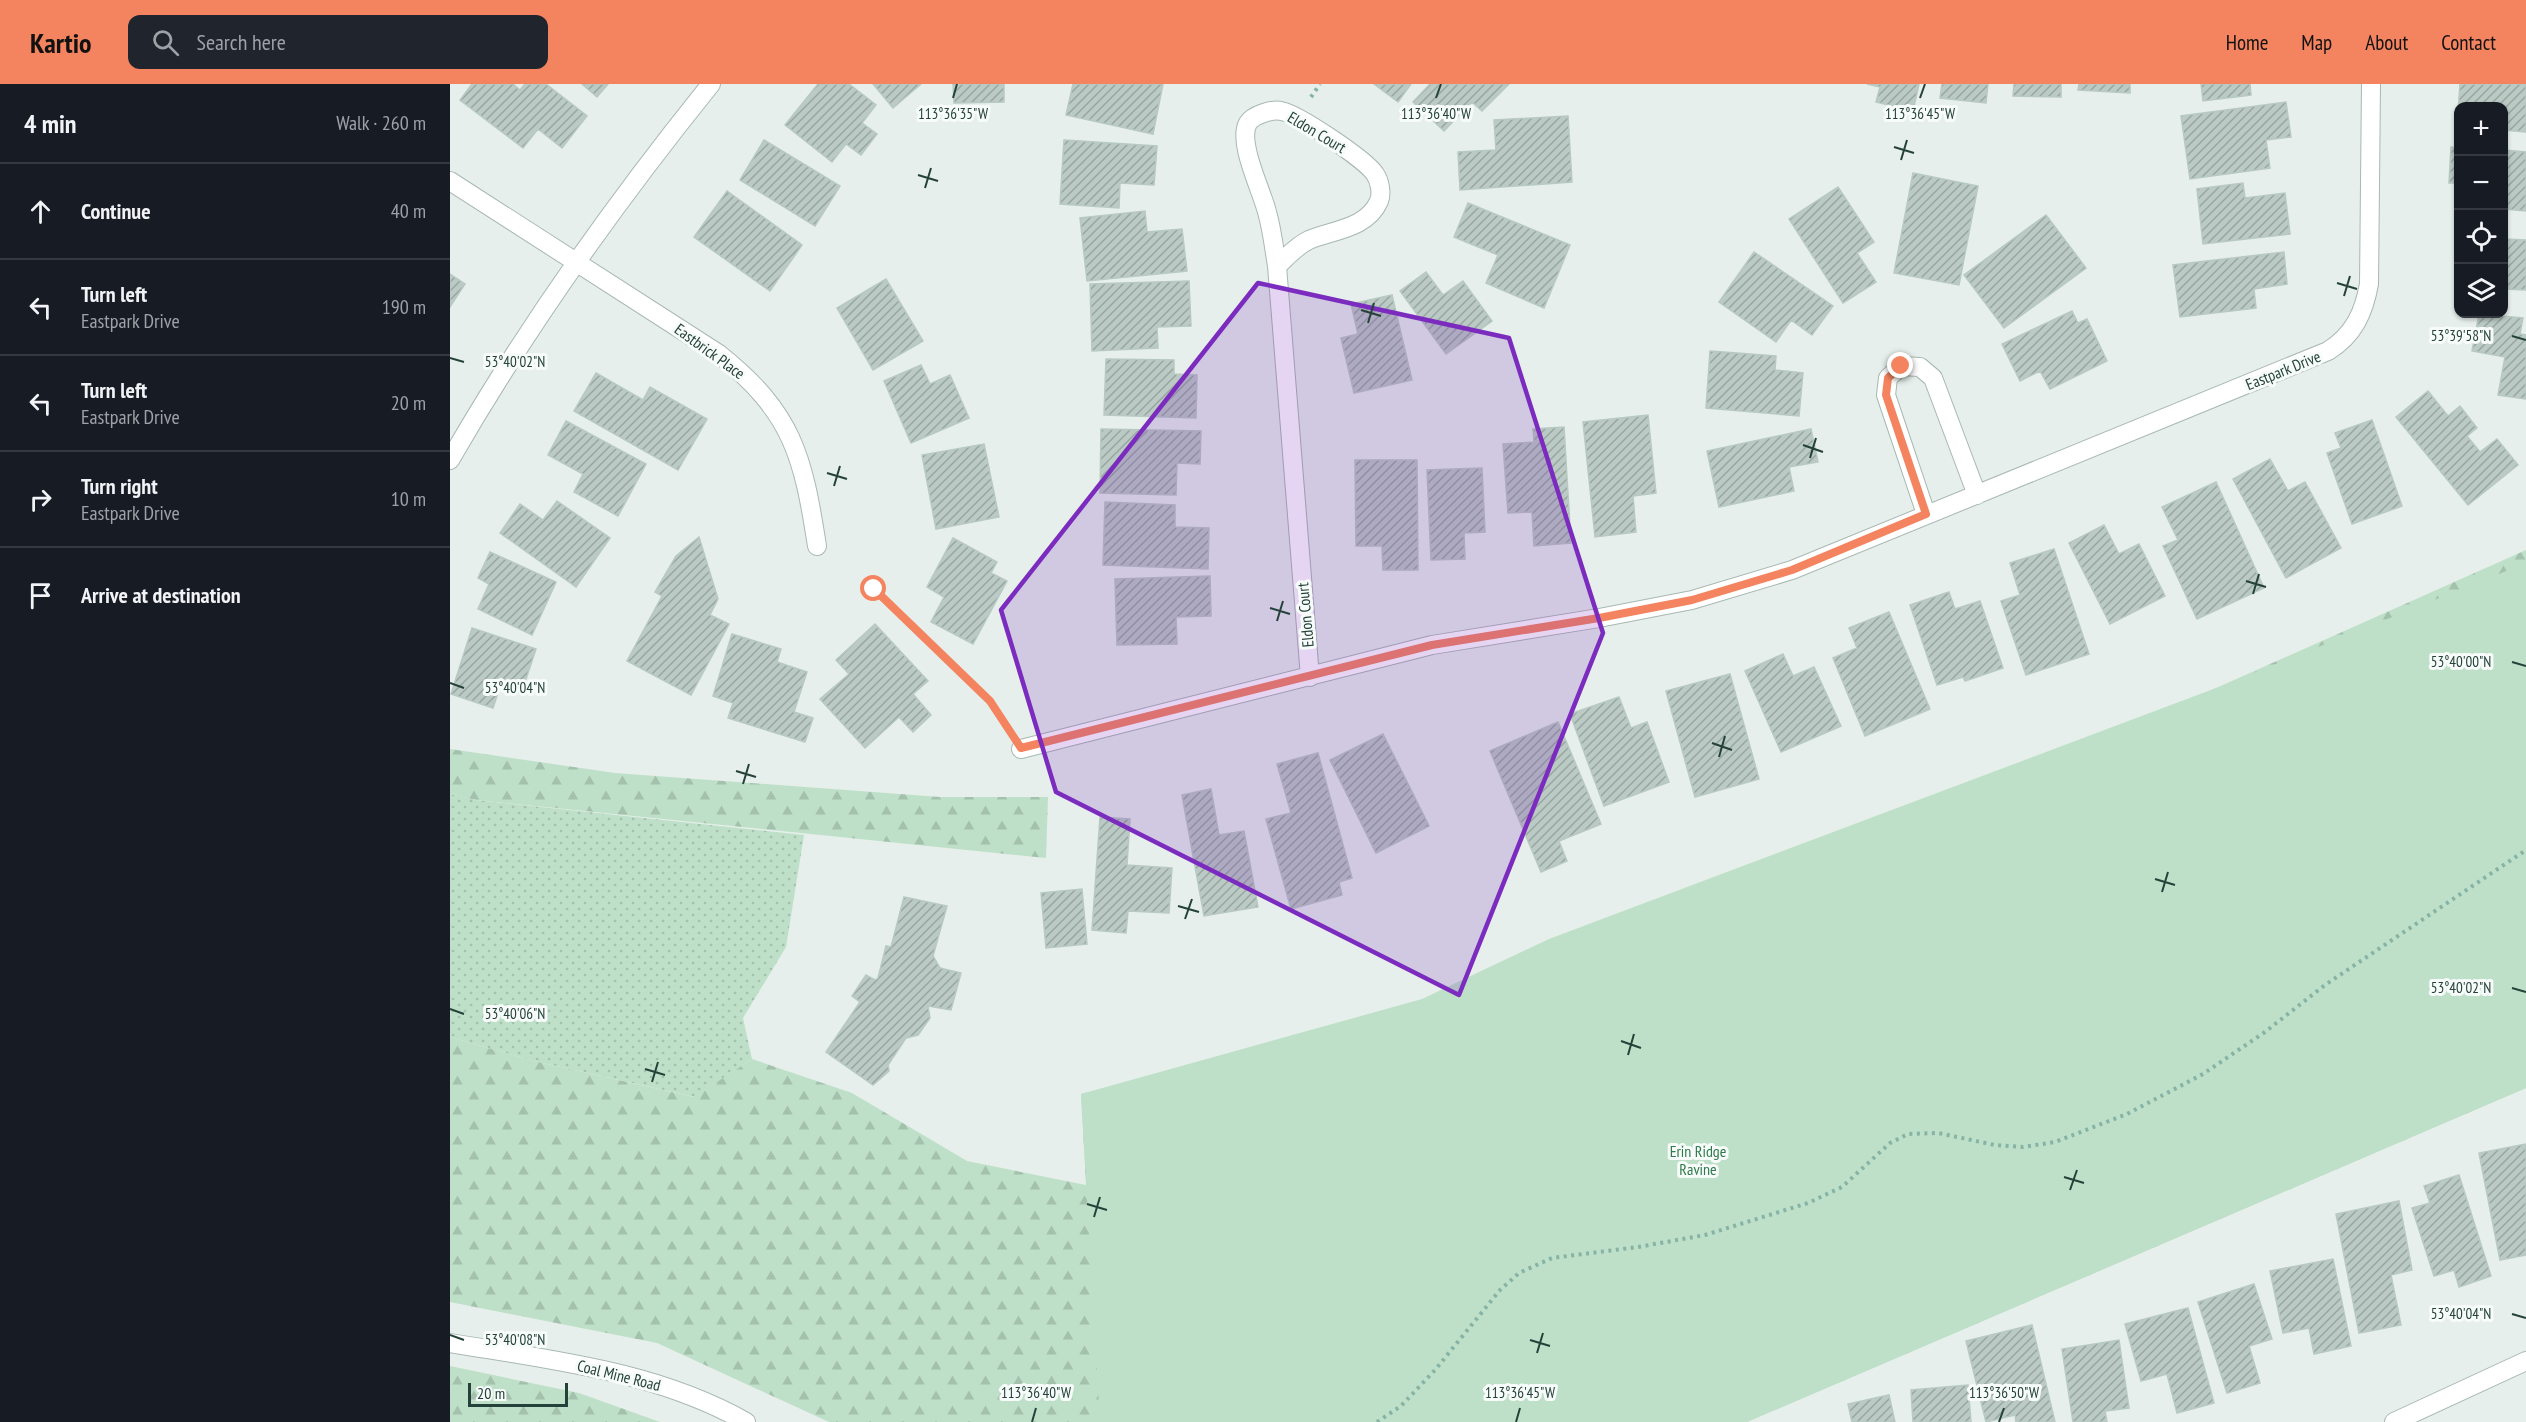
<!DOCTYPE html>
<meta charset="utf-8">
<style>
body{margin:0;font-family:"PT Sans Narrow",sans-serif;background:#20242c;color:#f1f3f6}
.controls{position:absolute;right:18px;top:18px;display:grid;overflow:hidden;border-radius:12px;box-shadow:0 2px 4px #0004}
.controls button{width:54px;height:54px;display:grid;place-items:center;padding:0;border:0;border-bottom:2px solid #363941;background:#171b24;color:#f1f3f6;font:30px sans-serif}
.scale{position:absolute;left:18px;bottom:15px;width:100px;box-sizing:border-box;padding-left:6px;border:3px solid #24423a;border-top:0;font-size:16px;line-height:21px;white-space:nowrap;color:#24423a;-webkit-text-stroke:4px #f7fbf9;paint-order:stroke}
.stop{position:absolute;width:18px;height:18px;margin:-14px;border:4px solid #f4845f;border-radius:50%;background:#fff}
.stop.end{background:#f4845f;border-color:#fff;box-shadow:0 2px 6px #0008}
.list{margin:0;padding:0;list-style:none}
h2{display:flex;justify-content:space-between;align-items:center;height:78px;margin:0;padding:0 24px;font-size:26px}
h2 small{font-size:20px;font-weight:400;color:#9ea1a6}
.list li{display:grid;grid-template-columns:39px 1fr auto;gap:18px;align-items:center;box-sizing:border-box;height:96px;padding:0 24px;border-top:2px solid #363941}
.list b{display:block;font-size:22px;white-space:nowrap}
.list p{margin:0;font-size:20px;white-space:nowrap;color:#9ea1a6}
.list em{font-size:20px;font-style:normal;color:#9ea1a6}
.icon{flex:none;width:33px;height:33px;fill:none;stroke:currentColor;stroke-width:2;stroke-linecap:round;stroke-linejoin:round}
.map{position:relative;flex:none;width:2076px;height:1338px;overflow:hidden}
header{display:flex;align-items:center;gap:36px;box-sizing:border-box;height:84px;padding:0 30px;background:#f4845f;color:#111}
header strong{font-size:28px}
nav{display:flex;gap:33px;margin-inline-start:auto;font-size:21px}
.search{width:420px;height:54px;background:#20242c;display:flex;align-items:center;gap:15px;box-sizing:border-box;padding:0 21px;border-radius:12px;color:#9ea1a6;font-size:22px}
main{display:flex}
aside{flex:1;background:#171b24}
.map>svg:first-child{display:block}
.grass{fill:url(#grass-dots)}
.forest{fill:url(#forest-firs)}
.park{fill:#bfe0c8}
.building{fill:url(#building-hatch);stroke:#b8c9c2;stroke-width:1.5}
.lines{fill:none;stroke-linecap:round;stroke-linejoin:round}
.minor-casing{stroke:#a8b8b2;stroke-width:20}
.tertiary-casing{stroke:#a8b8b2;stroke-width:20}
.path{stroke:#86b3a5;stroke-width:4;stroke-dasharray:3 4.5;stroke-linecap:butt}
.minor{stroke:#fff;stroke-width:18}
.tertiary{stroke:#fff;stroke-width:18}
.route{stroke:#f4845f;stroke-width:8}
.marked{fill:#7b2cbf;fill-opacity:0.2;stroke:#7b2cbf;stroke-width:4.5;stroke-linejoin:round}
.ticks{fill:none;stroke:#24423a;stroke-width:2}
.labels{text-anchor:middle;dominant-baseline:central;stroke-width:6;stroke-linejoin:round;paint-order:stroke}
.street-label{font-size:16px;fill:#24423a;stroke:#f7fbf9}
.park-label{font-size:16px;fill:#2d7a4b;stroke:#f7fbf9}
.ticks-label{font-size:15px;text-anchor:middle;fill:#24423a;stroke:#f7fbf9;stroke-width:6;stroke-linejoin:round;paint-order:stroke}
</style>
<header>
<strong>Kartio</strong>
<div class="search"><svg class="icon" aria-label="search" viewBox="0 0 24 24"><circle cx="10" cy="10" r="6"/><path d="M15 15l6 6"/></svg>Search here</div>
<nav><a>Home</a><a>Map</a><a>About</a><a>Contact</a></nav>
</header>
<main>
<aside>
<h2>4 min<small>Walk · 260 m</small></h2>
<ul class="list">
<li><svg class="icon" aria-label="ahead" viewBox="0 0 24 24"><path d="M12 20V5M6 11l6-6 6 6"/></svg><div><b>Continue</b></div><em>40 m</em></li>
<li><svg class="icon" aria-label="left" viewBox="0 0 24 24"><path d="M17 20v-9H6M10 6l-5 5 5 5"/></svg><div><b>Turn left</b><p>Eastpark Drive</p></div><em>190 m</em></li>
<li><svg class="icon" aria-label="left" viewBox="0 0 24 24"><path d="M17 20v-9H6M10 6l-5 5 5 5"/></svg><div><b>Turn left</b><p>Eastpark Drive</p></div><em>20 m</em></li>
<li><svg class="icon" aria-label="right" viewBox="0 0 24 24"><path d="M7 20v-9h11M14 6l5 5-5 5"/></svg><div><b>Turn right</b><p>Eastpark Drive</p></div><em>10 m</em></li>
<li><svg class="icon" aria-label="arrive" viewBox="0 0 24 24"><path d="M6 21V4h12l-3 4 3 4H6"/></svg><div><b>Arrive at destination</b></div></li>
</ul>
</aside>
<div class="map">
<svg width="2076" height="1338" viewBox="0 0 2076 1338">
<defs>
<pattern id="grass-dots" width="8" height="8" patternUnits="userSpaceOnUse" patternTransform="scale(1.5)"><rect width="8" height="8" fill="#bfe0c8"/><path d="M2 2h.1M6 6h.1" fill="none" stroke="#a4c1ad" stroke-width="1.8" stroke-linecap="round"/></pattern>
<pattern id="forest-firs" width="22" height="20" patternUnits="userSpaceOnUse" patternTransform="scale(1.5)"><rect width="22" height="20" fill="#bfe0c8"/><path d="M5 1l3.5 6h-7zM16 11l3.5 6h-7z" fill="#a4c1ad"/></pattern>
<pattern id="building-hatch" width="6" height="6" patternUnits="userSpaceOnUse" patternTransform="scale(1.5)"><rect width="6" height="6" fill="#bbcac4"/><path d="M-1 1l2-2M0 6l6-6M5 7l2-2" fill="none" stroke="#98a6a0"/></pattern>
</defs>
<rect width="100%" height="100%" fill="#e6efeb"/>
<!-- grass -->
<path class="grass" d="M0 710 26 716 354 751 336 863 293 934 302 975 245 1013 84 977 0 953Z"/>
<!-- forest -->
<path class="forest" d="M2076 466V1004L1297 1338H379L207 1259 0 1218V953L84 977 244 1013 302 975 402 1009 517 1077 636 1101 631 1010 1160 874Z
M0 665 165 689 490 713H598L596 774 26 716 0 710Z
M0 1282 129 1309 210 1338H0Z"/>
<!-- park -->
<path class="park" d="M2076 479V1004L1297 1338H650L631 1010 972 915 1099 855 1774 601Z"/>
<!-- building -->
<path class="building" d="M22 0H63L70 6 75 0H96L137 32 112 64 88 45 73 64 10 16Z
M132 0H158L147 13Z
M368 0H399L426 21 412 39 427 50 411 71 396 60 382 78 335 41Z
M423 0H471L443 24Z
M503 0H554V18L504 19Z
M623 0H713L703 50 616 31Z
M924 0H961L948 18Z
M980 0H1059L1032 27 1022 18 994 47 963 18Z
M1417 0H1469L1463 27 1426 18 1430 3Z
M1492 0H1538L1536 19 1490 14Z
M1564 0H1611V13L1563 12Z
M1629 0H1680V9L1628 6Z
M1751 0H1800L1801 11 1753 17Z
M2010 0H2076V48L2054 46V22H2008L2007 43Z
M1836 18 1841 53 1816 56 1820 84 1740 95 1731 32Z
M1118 32 1122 98 1010 106 1008 68 1046 66 1044 36Z
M314 56 390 102 365 142 290 96Z
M614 56 707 62 704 101 670 99 669 124 610 120Z
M2001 63 2008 64V99H1999Z
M2054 66 2076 68V127L2054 125Z
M1463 89 1528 102 1509 201 1444 189Z
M1793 99 1795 114 1835 109 1840 150 1753 160 1747 105Z
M1388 103 1424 158 1407 169 1426 198 1393 219 1339 135Z
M277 107 352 161 320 207 244 153Z
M1018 119 1120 161 1094 224 1036 199 1048 171 1004 153Z
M695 127 697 148 732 145 737 187 637 197 630 134Z
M1596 131 1636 184 1554 244 1514 191Z
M2054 155 2076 156V206L2054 205Z
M1304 168 1383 222 1362 251 1341 236 1326 258 1269 218Z
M1834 168 1837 200 1804 205 1806 224 1730 233 1723 181Z
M976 188 993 211 1013 197 1042 237 996 270 950 207Z
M0 190 15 200 0 223Z
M436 195 473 257 423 286 387 224Z
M739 197 741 242 707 243 708 264 642 267 640 200Z
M942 211 962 296 904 309 891 254 908 250 901 220Z
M1622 227 1628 239 1637 235 1657 277 1600 305 1590 287 1570 297 1552 260Z
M2029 230 2073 234 2070 250 2076 251V315L2048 311 2055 273 2022 267Z
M1260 267 1326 272 1325 286 1353 289 1349 332 1256 324Z
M656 275 724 276V290L747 291 746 334 654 331Z
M471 281 480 300 500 291 519 334 461 359 434 297Z
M146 289 193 316 200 303 257 335 228 386 124 327Z
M1978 307 1998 332 2010 322 2027 344 2017 352 2030 368 2047 355 2068 381 2018 421 1946 333Z
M1198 331 1206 409 1183 412 1186 448 1145 453 1133 338Z
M1922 336 1952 422 1902 440 1877 369 1891 364 1885 349Z
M116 337 196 380 168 432 124 408 133 390 98 371Z
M1114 343 1121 459 1084 462 1082 428 1058 429 1053 360 1084 358 1083 345Z
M651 345 751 347 750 380 727 379 726 411 650 409Z
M1361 345 1368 378 1339 383 1344 407 1269 423 1257 367Z
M534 360 549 433 486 445 472 371Z
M1820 375 1838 407 1855 398 1891 464 1836 494 1783 395Z
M905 376H967L968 486H933L932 462H906Z
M1032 384 1035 448 1014 449 1015 475 981 476 977 386Z
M1766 398 1814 504 1747 535 1713 462 1728 456 1712 423Z
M107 417 160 454 126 503 50 449 70 420 93 436Z
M655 418 725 421V443L759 444 758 485 653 481Z
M1654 441 1669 470 1689 460 1715 512 1660 540 1619 459Z
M249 453 268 515 260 531 279 540 241 611 177 577 212 512 205 508 226 472Z
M503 454 547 478 541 489 557 497 523 560 481 538 494 513 477 503Z
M1604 465 1639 570 1576 591 1551 517 1570 511 1560 479Z
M40 468 106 498 82 551 28 525 39 500 28 494Z
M760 492 761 532 726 533 727 560 667 561 665 495Z
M1499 508 1505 525 1530 517 1553 584 1515 597 1513 593 1487 601 1460 521Z
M1439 528 1480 625 1415 652 1383 574 1407 564 1399 544Z
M425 540 478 597 463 610 481 631 463 648 449 633 415 664 370 615 399 590 386 576Z
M22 544 86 565 71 610 50 603 43 624 1 610Z
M282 550 331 565 327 578 357 588 344 628 363 634 355 658 278 634 283 619 263 612Z
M1333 570 1343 592 1364 583 1391 642 1331 668 1295 587Z
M1280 590 1309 695 1245 713 1216 607Z
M1169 613 1181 644 1197 638 1219 698 1154 722 1120 630Z
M1108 638 1151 740 1109 757 1117 777 1091 788 1040 667Z
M933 650 979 742 926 769 880 676Z
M868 669 902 794 889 798 892 811 841 825 816 735 841 729 827 680Z
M761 705 769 751 794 747 808 823 754 832 732 711Z
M650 733 680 735 677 781 722 784 719 829 678 827 676 849 642 846Z
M632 805 637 860 596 864 591 809Z
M454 813 497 822 483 872 490 884 511 889 501 926 478 922 480 934 468 951 456 954 438 981 439 987 423 1001 376 968 410 918 402 912 416 891 425 896 428 894 436 862 441 863Z
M2076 1060V1171L2050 1176 2029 1069Z
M2009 1091 2041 1192 2009 1203 2004 1186 1984 1192 1962 1124 1980 1119 1974 1102Z
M1949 1117 1962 1186 1941 1191 1951 1241 1909 1249 1886 1130Z
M1883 1175 1901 1262 1864 1270 1859 1244 1833 1249 1820 1187Z
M1804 1200 1822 1255 1799 1262 1810 1299 1777 1309 1748 1218Z
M1738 1224 1764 1319 1727 1329 1717 1290 1691 1297 1675 1240Z
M1582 1241 1605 1338H1566L1565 1331 1536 1338 1516 1257Z
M1669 1256 1679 1324 1655 1327 1657 1338H1623L1612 1265Z
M1518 1301 1521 1338H1463L1461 1306Z
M1439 1311 1445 1338H1402L1398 1320Z"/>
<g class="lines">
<!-- minor casing -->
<g class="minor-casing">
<path id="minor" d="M0 97 269 270C343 329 353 372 367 462
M827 182C837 173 846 162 859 156 882 146 917 145 929 117 932 110 930 97 925 90 916 76 848 30 831 27 822 25 803 31 798 39 787 58 812 107 817 128 822 145 824 164 827 182L860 593
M0 376C76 244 165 119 261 0
M1476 430 1436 311 1438 294 1451 282 1470 283 1483 294 1527 411
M571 665 982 561 1149 534 1242 516 1342 486 1878 267C1904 251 1914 228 1919 200L1921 0
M1944 1338 2076 1277"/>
</g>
<!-- tertiary casing -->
<g class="tertiary-casing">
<path id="tertiary" d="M0 1259C101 1276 206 1287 296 1338"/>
</g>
<!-- path -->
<path class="path" d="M861 13 870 0
M424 505 540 617 558 644
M927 1338 951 1322 985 1286 1050 1206 1069 1189 1102 1174 1188 1163 1255 1151 1358 1119 1392 1103 1440 1059 1458 1050 1488 1049 1545 1061 1573 1063 1605 1058 1677 1030 1753 990 1815 948 1875 901 2076 766"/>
<!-- minor -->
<use href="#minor" class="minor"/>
<!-- tertiary -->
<use href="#tertiary" class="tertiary"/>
</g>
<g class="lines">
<!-- route -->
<path class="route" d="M424 505 540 617 571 664 982 561 1149 534 1242 516 1342 486 1476 430 1436 311 1438 294 1451 282"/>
</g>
<!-- marked area -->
<path class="marked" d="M808 199 1059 254 1153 549 1009 911 606 708 551 526Z"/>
<!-- ticks -->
<path class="ticks" d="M503 14 507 0M986 14 991 0M1470 14 1475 0M1444 63 1464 69M1451 76 1457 56M468 91 488 97M475 104 481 84M1887 199 1907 205M1894 212 1900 192M911 226 931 232M918 239 924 219M2062 252 2076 256M0 274 14 278M1353 361 1373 368M1360 374 1366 354M377 389 397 395M384 402 390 382M1796 497 1816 503M1803 510 1809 490M820 524 840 530M827 537 833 517M2062 578 2076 582M0 599 14 604M1262 659 1282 666M1269 673 1275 652M286 687 306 693M293 700 299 680M1705 795 1725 801M1712 808 1718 788M728 822 749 828M735 835 742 815M2062 904 2076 908M0 925 14 930M1171 957 1191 964M1178 971 1184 950M195 985 215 991M202 998 208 978M1614 1093 1634 1099M1620 1106 1627 1086M637 1120 657 1126M644 1133 650 1113M2062 1230 2076 1234M0 1251 14 1256M1080 1256 1100 1262M1087 1269 1093 1249M582 1338 586 1324M1066 1338 1070 1324M1549 1338 1554 1324"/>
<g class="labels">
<!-- street labels -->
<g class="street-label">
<text transform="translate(867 48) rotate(31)">Eldon Court</text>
<text transform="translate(260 267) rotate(36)">Eastbrick Place</text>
<text transform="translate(1833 286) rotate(-22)">Eastpark Drive</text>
<text transform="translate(855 531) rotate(-95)">Eldon Court</text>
<text transform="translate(169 1291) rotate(14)">Coal Mine Road</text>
</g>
<!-- park labels -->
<g class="park-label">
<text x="1248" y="1067">Erin Ridge<tspan x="1248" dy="18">Ravine</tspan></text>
</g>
</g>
<g class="ticks-label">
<text x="503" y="35">113°36'35"W</text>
<text x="986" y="35">113°36'40"W</text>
<text x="1470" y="35">113°36'45"W</text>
<text x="2011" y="257">53°39'58"N</text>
<text x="65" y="283">53°40'02"N</text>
<text x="2011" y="583">53°40'00"N</text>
<text x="65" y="609">53°40'04"N</text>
<text x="2011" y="909">53°40'02"N</text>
<text x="65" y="935">53°40'06"N</text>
<text x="2011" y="1235">53°40'04"N</text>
<text x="65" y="1261">53°40'08"N</text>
<text x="586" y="1314">113°36'40"W</text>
<text x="1070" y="1314">113°36'45"W</text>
<text x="1554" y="1314">113°36'50"W</text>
</g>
</svg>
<div class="controls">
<button>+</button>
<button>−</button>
<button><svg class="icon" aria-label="locate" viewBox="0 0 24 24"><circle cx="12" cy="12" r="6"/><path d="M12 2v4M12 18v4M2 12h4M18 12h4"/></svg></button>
<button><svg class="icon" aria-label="layers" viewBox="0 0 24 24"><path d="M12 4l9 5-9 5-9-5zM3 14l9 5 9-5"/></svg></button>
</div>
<div class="scale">20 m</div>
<div class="stop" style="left:424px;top:505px"></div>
<div class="stop end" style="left:1451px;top:282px"></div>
</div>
</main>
